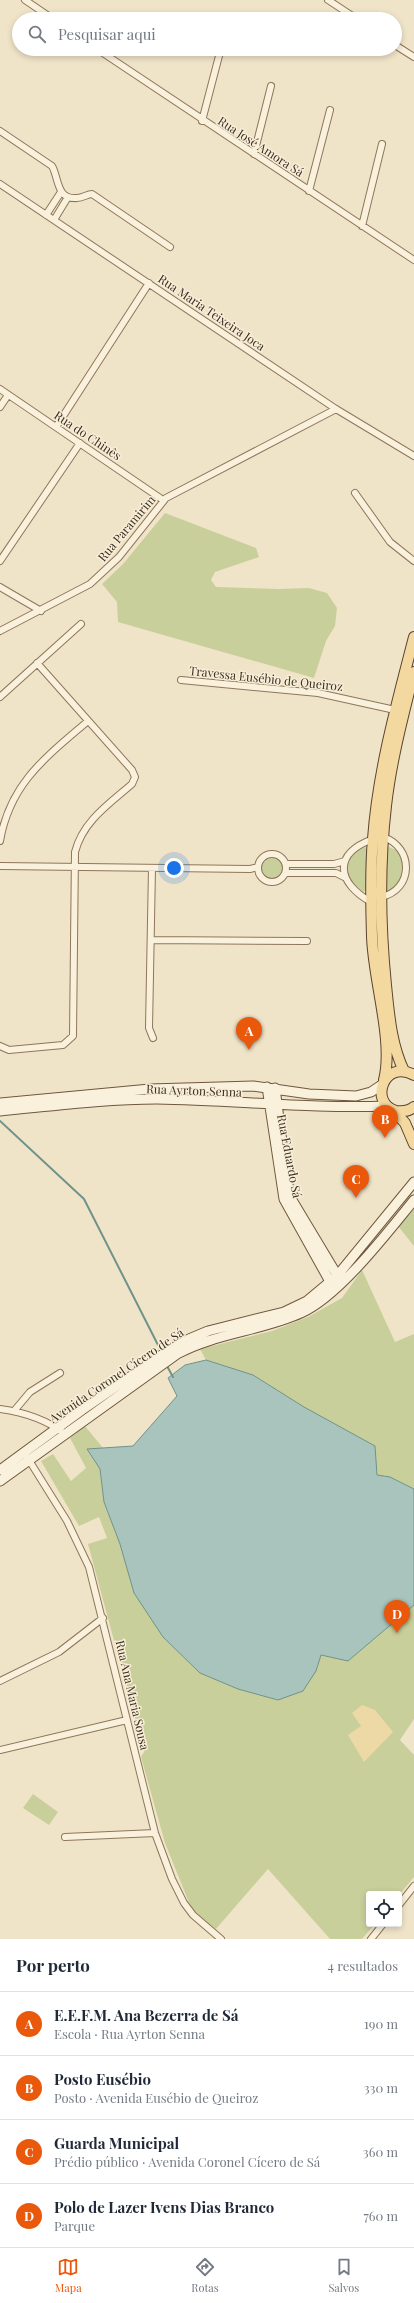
<!DOCTYPE html>
<html lang="pt">
<meta charset="utf-8">
<style>
body{margin:0;font-family:"Playfair Display",serif;background:#f2f2f3;color:#1f2937}
.controls{position:absolute;right:12px;bottom:12px;display:grid;overflow:hidden;border-radius:4px;box-shadow:0 2px 6px #0003}
.controls button{width:36px;height:36px;display:grid;place-items:center;padding:0;border:0;border-bottom:1px solid #e0e1e3;background:#fff;color:#1f2937;font:20px sans-serif}
.you{position:absolute;left:174px;top:868px;width:14px;height:14px;margin:-10px;border:3px solid #fff;border-radius:50%;background:#1a73e8;box-shadow:0 0 0 6px #1a73e833}
.badge{display:grid;place-items:center;width:26px;height:26px;border-radius:50%;background:#ea580c;color:#fff;font-size:13px;font-weight:700}
.pin{position:absolute;translate:-50% -33px;filter:drop-shadow(0 1px 2px #0008)}
.pin::after{content:'';position:absolute;top:21px;width:14px;height:12px;background:inherit;clip-path:polygon(0 0,100% 0,50% 100%)}
.list{margin:0;padding:0;list-style:none}
h2{display:flex;justify-content:space-between;align-items:center;height:52px;margin:0;padding:0 16px;font-size:17px}
h2 small{font-size:13px;font-weight:400;color:#747a83}
.list li{display:grid;grid-template-columns:26px 1fr auto;gap:12px;align-items:center;box-sizing:border-box;height:64px;padding:0 16px;border-top:1px solid #e0e1e3}
.list b{display:block;font-size:15px;white-space:nowrap}
.list p{margin:0;font-size:13px;white-space:nowrap;color:#747a83}
.list em{font-size:13px;font-style:normal;color:#747a83}
.icon{flex:none;width:22px;height:22px;fill:none;stroke:currentColor;stroke-width:2;stroke-linecap:round;stroke-linejoin:round}
.map{position:relative;flex:none;width:414px;height:1939px;overflow:hidden}
.search{position:absolute;background:#fff;box-shadow:0 2px 6px #0003;left:12px;right:12px;top:12px;height:44px;display:flex;align-items:center;gap:10px;box-sizing:border-box;padding:0 14px;border-radius:22px;color:#747a83;font-size:15px}
.sheet{height:308px;background:#fff}
nav{display:flex;justify-content:space-around;align-items:center;box-sizing:border-box;height:56px;border-top:1px solid #e0e1e3;background:#fff;font-size:11px;color:#747a83}
nav a{display:grid;justify-items:center;gap:2px}
nav .on{color:#ea580c}
.map>svg:first-child{display:block}
.green{fill:#c9cf9b}
.sand{fill:#ecd9a5}
.water{fill:#a9c4bc;stroke:#6f938a}
.lines{fill:none;stroke-linecap:round;stroke-linejoin:round}
.stream{stroke:#6f938a;stroke-width:2}
.street-casing{stroke:#8d765c;stroke-width:8}
.secondary-casing{stroke:#6f573f;stroke-width:11}
.primary-casing{stroke:#5b4430;stroke-width:12}
.street{stroke:#faf1dc;stroke-width:6}
.secondary{stroke:#faf1dc;stroke-width:9}
.primary{stroke:#f3d9a0;stroke-width:10}
.labels{text-anchor:middle;dominant-baseline:central;stroke-width:3;stroke-linejoin:round;paint-order:stroke}
.street-label{font-size:12px;fill:#3d2e20;stroke:#f7eed8}
</style>
<div class="map">
<svg width="414" height="1939" viewBox="0 0 414 1939">
<rect width="100%" height="100%" fill="#f0e4c8"/>
<!-- green -->
<path class="green" d="M165 513 256 548 259 557 215 572 211 580 216 587 279 589 309 588 327 593 337 608 335 626 326 641 314 678 118 622 117 602 102 584 123 564Z
M365 847 367 849 366 890 363 892 349 881C345 864 347 852 365 847Z
M389 847 398 851 404 858V881L388 892 386 890 387 849Z
M262 869a11 11 0 1 1 22 0a11 11 0 1 1-22 0Z
M414 1206V1246L398 1226Z
M362 1270 395 1342 414 1334V1489L390 1477 377 1475 304 1407 253 1375 206 1360 200 1349 272 1331 308 1317 342 1298Z
M85 1426 103 1448 87 1449 100 1469 104 1502 120 1544 163 1637 200 1673 238 1689 278 1700 316 1671 321 1654 348 1661 414 1605V1719L400 1740 414 1755V1877L399 1895 369 1894V1924H375L362 1939H330L268 1869 216 1929 194 1915 165 1843 141 1757 144 1752 88 1544 107 1538 99 1517 79 1526 41 1461 53 1454 71 1481 86 1468 70 1438Z
M33 1794 58 1812 49 1825 23 1808Z"/>
<!-- sand -->
<path class="sand" d="M362 1705 375 1710 393 1732 364 1762 348 1735 361 1726 352 1713Z"/>
<!-- water -->
<path class="water" d="M206 1360 253 1375 304 1407 375 1446 377 1475 390 1477 414 1489V1605L348 1661 321 1655 316 1671 303 1691 278 1700 238 1689 200 1673 163 1637 134 1593 120 1544 104 1502 100 1469 87 1449 133 1446 177 1396 168 1378 185 1365Z"/>
<g class="lines">
<!-- stream -->
<path class="stream" d="M0 1121 84 1199 158 1345
M167 1366 173 1377"/>
<!-- street casing -->
<g class="street-casing">
<path id="street" d="M25 0 53 19
M328 0 357 19
M395 45 414 57
M97 49 414 260
M202 121 220 52
M0 131 52 166C59 178 56 200 77 198 83 198 87 194 92 194L170 247
M254 154 271 86
M0 184 336 409 414 456
M309 191 330 110
M46 215 61 192
M54 220 68 197
M362 226 382 144
M0 389 163 500
M0 407 8 395
M56 427 149 283
M355 493 390 542 414 561
M0 561 80 443
M0 587 41 611
M0 631 90 584 119 557 166 498 336 409
M181 680 318 693 395 710
M0 697 81 624
M0 841C10 783 46 757 88 721
M258 868a14 14 0 1 1 28 0a14 14 0 1 1-28 0Z
M286 864H334L345 861
M0 866 250 869 258 867
M152 868 149 1028 153 1038
M286 873H336L344 877
M381 897C414 890 414 847 383 837
M371 902C337 883 332 854 373 839
M151 940 307 941
M0 1046 9 1050 63 1045 73 1036 75 852C83 821 109 804 132 784L135 777 132 770 37 663
M0 1409C22 1412 47 1420 65 1434
M14 1411 30 1392 60 1373
M27 1457 67 1521 89 1567 155 1833 172 1879 184 1903 193 1915 221 1939
M0 1681 59 1652 103 1618
M0 1750 127 1720
M65 1837 155 1833
M399 1905 414 1886
M371 1939 383 1924"/>
</g>
<!-- secondary casing -->
<g class="secondary-casing">
<path id="secondary" d="M267 1087 284 1199 333 1287
M275 1088 287 1181 292 1200 340 1280
M0 1103 150 1089 253 1086 309 1094 356 1096 371 1092 383 1084
M0 1111C52 1106 105 1099 157 1099 234 1100 310 1109 387 1106
M0 1470 82 1410 166 1352 189 1339 208 1331 284 1312 307 1301 337 1276 414 1182
M0 1481 177 1354C216 1333 261 1331 301 1313 339 1296 387 1233 414 1200"/>
</g>
<!-- primary casing -->
<g class="primary-casing">
<path id="primary" d="M404 1071C391 1044 389 1014 386 985 380 925 379 866 386 806 391 761 403 716 414 672
M414 1075C384 1058 368 1103 396 1111 403 1112 409 1111 414 1107
M384 1080C394 1040 373 980 372 936 371 904 370 871 373 839 378 770 397 703 414 637
M393 1110 405 1123 414 1144"/>
</g>
<!-- street -->
<use href="#street" class="street"/>
<!-- secondary -->
<use href="#secondary" class="secondary"/>
<!-- primary -->
<use href="#primary" class="primary"/>
</g>
<g class="labels">
<!-- street labels -->
<g class="street-label">
<text transform="translate(261 146) rotate(33)">Rua José Amora Sá</text>
<text transform="translate(212 312) rotate(34)">Rua Maria Teixeira Joca</text>
<text transform="translate(88 435) rotate(34)">Rua do Chinês</text>
<text transform="translate(126 528) rotate(-50)">Rua Paramirim</text>
<text transform="translate(266 678) rotate(6)">Travessa Eusébio de Queiroz</text>
<text transform="translate(194 1090) rotate(2)">Rua Ayrton Senna</text>
<text transform="translate(290 1156) rotate(79)">Rua Eduardo Sá</text>
<text transform="translate(116 1375) rotate(-34)">Avenida Coronel Cícero de Sá</text>
<text transform="translate(133 1695) rotate(77)">Rua Ana Maria Sousa</text>
</g>
</g>
</svg>
<div class="controls">
<button><svg class="icon" aria-label="locate" viewBox="0 0 24 24"><circle cx="12" cy="12" r="6"/><path d="M12 2v4M12 18v4M2 12h4M18 12h4"/></svg></button>
</div>
<div class="you"></div>
<div class="pin badge" style="left:249px;top:1050px">A</div>
<div class="pin badge" style="left:385px;top:1138px">B</div>
<div class="pin badge" style="left:356px;top:1198px">C</div>
<div class="pin badge" style="left:397px;top:1633px">D</div>
<div class="search"><svg class="icon" aria-label="search" viewBox="0 0 24 24"><circle cx="10" cy="10" r="6"/><path d="M15 15l6 6"/></svg>Pesquisar aqui</div>
</div>
<section class="sheet">
<h2>Por perto<small>4 resultados</small></h2>
<ul class="list">
<li><span class="badge">A</span><div><b>E.E.F.M. Ana Bezerra de Sá</b><p>Escola · Rua Ayrton Senna</p></div><em>190 m</em></li>
<li><span class="badge">B</span><div><b>Posto Eusébio</b><p>Posto · Avenida Eusébio de Queiroz</p></div><em>330 m</em></li>
<li><span class="badge">C</span><div><b>Guarda Municipal</b><p>Prédio público · Avenida Coronel Cícero de Sá</p></div><em>360 m</em></li>
<li><span class="badge">D</span><div><b>Polo de Lazer Ivens Dias Branco</b><p>Parque</p></div><em>760 m</em></li>
</ul>
</section>
<nav>
<a class="on"><svg class="icon" aria-label="map" viewBox="0 0 24 24"><path d="M3 6l6-2 6 2 6-2v14l-6 2-6-2-6 2zM9 4v14M15 6v14"/></svg>Mapa</a>
<a><svg class="icon" aria-label="directions" viewBox="0 0 24 24"><path d="M12 3l9 9-9 9-9-9zM9 14v-3h6M13 9l2 2-2 2"/></svg>Rotas</a>
<a><svg class="icon" aria-label="saved" viewBox="0 0 24 24"><path d="M7 4h10v16l-5-4-5 4z"/></svg>Salvos</a>
</nav>
